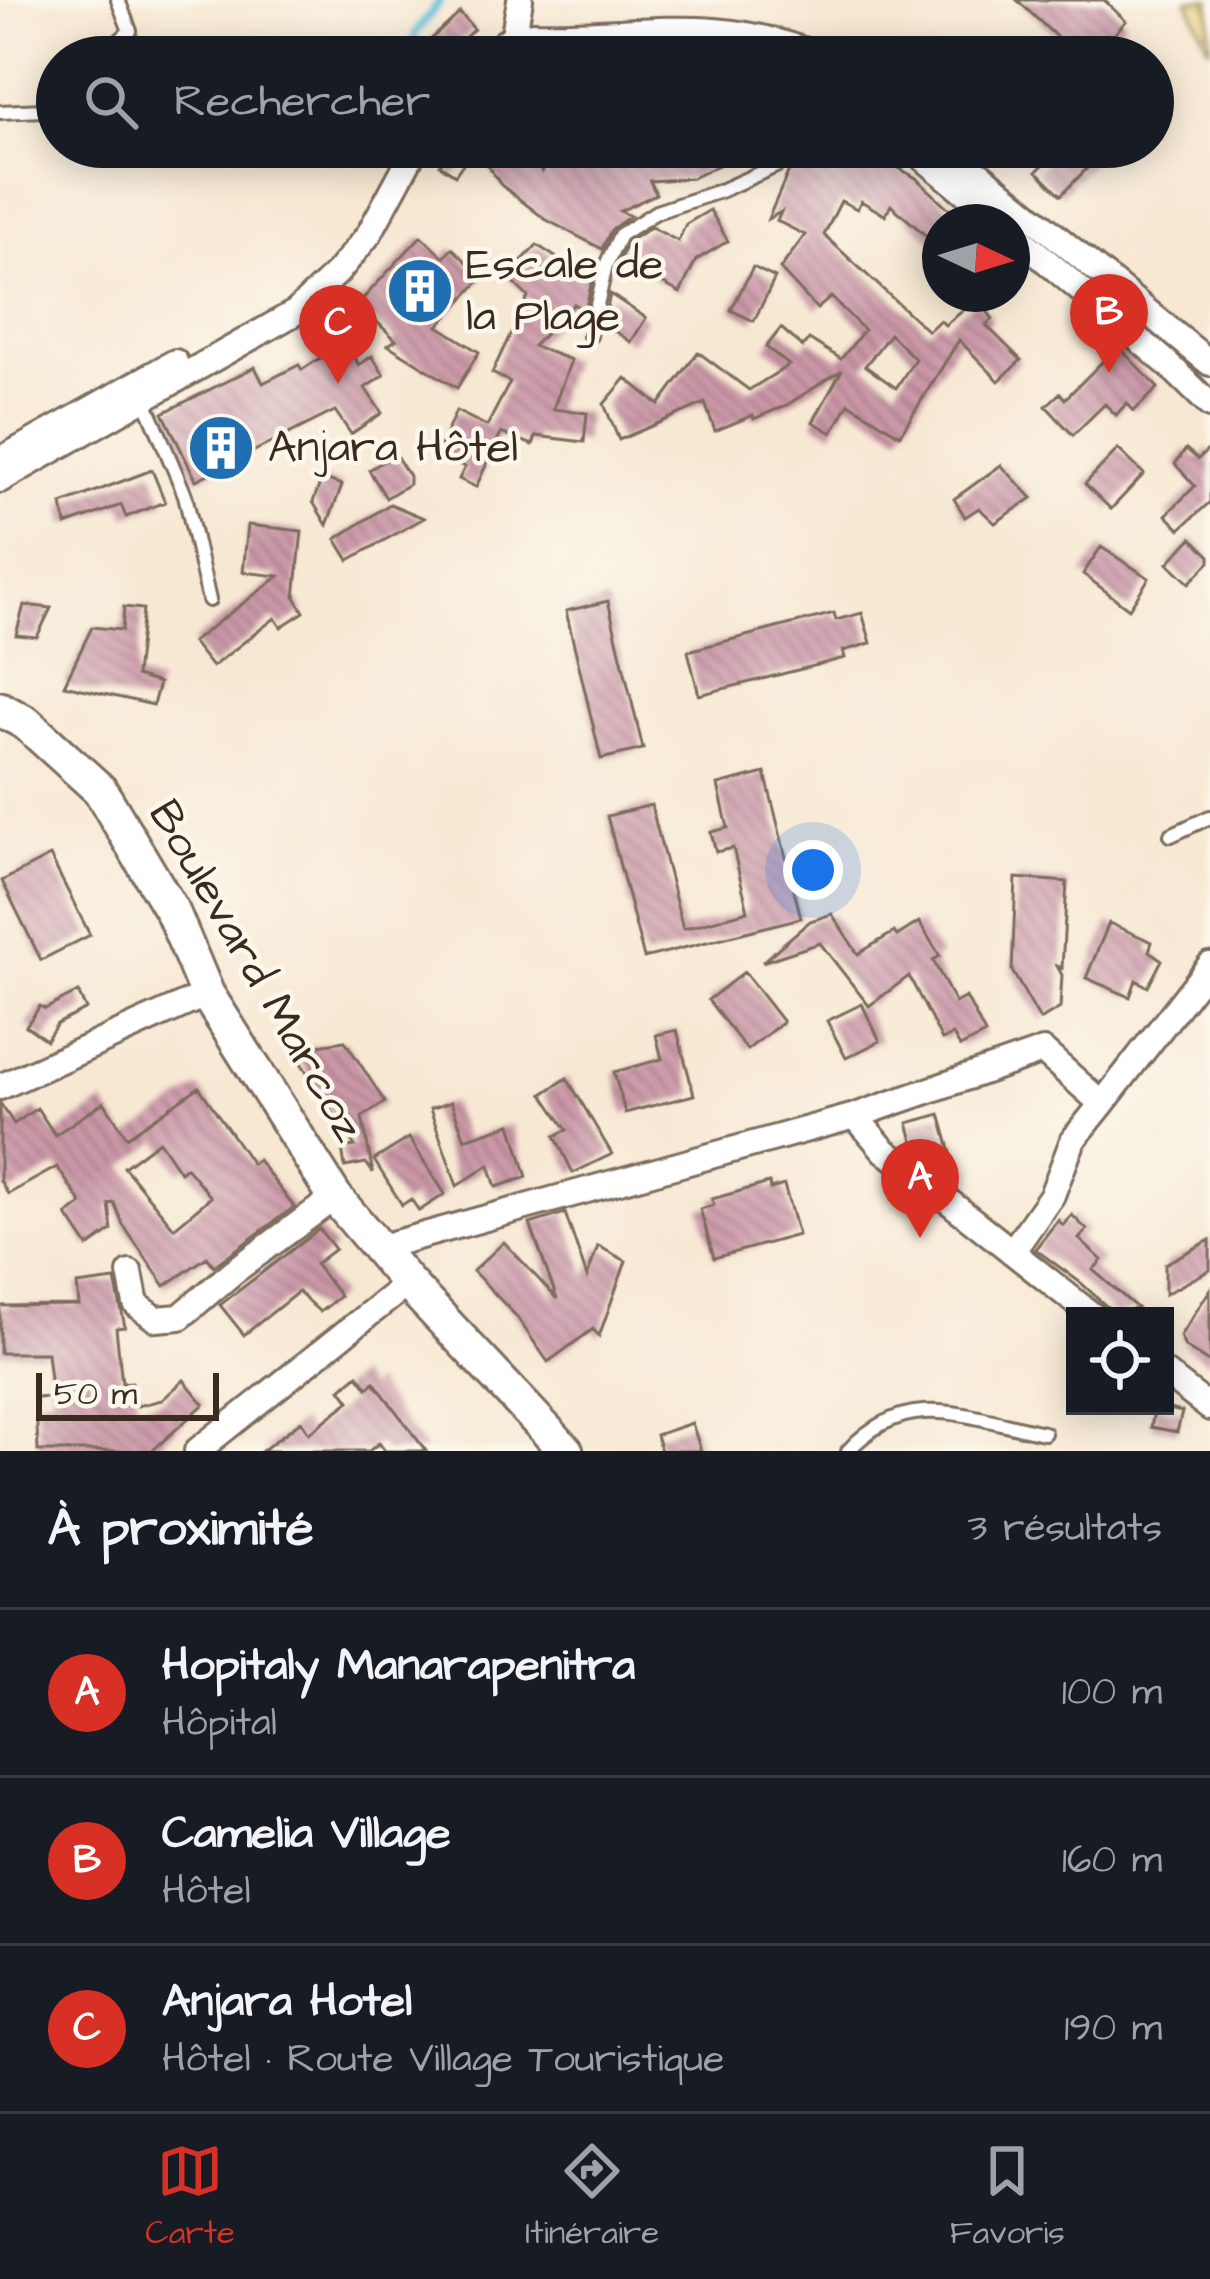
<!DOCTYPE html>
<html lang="fr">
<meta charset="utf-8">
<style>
body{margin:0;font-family:"Architects Daughter",sans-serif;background:#242831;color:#f1f3f6}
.controls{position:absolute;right:36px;bottom:36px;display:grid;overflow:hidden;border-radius:0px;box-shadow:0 6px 30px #0003}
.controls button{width:108px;height:108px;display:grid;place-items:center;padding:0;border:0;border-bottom:3px solid #363941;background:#171b24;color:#f1f3f6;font:60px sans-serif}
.compass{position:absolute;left:922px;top:204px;width:108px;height:108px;border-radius:50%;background:#171b24;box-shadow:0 6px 30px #0003;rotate:94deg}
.scale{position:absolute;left:36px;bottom:30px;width:183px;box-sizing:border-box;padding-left:12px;border:6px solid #3b2a1e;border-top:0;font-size:33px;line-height:42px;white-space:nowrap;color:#3b2a1e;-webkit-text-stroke:9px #fbf7ec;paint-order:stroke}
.you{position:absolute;left:813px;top:870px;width:42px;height:42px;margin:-30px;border:9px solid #fff;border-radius:50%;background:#1a73e8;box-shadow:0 0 0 18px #1a73e833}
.badge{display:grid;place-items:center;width:78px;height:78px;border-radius:50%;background:#d93025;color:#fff;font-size:39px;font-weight:700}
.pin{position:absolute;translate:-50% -99px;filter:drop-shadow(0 3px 6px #0008)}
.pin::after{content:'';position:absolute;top:63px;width:42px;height:36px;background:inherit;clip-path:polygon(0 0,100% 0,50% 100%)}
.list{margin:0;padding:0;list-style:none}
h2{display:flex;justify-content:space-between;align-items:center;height:156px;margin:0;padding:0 48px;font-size:51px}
h2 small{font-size:39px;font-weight:400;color:#9ea1a6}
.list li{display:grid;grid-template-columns:78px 1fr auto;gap:36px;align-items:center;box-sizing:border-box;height:168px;padding:0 48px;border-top:3px solid #363941}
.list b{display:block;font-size:45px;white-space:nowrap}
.list p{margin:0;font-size:39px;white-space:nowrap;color:#9ea1a6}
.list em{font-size:39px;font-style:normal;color:#9ea1a6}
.icon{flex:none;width:66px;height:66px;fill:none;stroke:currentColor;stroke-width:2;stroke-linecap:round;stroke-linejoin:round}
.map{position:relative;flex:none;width:1210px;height:1451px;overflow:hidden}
.search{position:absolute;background:#171b24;box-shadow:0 6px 30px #0003;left:36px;right:36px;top:36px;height:132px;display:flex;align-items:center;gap:30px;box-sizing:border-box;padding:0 42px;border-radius:66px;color:#9ea1a6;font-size:45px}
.sheet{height:660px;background:#171b24}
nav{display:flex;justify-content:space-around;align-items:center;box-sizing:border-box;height:168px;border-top:3px solid #363941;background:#171b24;font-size:33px;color:#9ea1a6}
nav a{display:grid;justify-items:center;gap:6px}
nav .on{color:#d93025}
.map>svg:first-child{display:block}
.sand{fill:url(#sand-dots);stroke:#94825e;stroke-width:3}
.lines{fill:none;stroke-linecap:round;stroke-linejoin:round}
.stream{stroke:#5cbeda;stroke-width:8}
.building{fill:url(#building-back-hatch);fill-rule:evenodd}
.lane-casing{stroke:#7d6c5d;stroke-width:18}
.street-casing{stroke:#7d6c5d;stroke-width:30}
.secondary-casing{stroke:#7d6c5d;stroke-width:39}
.lane{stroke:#fff;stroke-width:12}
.street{stroke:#fff;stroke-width:24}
.secondary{stroke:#fff;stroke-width:33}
.labels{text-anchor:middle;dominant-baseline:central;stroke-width:9;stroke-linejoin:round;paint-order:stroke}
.poi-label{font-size:45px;fill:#3b2a1e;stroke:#fbf7ec;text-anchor:start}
.street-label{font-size:45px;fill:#3b2a1e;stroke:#fbf7ec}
</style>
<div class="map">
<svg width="1210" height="1451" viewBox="0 0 1210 1451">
<defs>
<pattern id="sand-dots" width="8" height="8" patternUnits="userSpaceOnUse" patternTransform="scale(3)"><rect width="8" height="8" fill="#eeda9e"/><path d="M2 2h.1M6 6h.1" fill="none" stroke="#cdbb88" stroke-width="1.8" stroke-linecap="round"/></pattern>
<pattern id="building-back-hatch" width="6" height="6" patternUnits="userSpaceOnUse" patternTransform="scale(3)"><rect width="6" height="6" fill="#cb98a8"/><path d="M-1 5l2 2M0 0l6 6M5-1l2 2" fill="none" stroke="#a67c88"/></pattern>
</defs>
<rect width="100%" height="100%" fill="#fbf7ec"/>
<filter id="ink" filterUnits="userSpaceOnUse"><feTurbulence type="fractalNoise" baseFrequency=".00833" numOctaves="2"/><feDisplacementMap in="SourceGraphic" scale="24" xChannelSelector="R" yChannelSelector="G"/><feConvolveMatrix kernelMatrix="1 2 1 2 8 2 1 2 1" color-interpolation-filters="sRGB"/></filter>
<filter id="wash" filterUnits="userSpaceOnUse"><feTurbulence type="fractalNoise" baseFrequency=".004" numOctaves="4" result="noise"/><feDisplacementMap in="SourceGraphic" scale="48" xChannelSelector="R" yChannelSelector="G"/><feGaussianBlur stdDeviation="2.7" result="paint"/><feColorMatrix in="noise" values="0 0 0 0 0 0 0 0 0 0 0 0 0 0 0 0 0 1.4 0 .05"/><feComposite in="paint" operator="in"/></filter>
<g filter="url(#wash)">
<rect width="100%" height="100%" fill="#f7e8d3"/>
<!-- sand -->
<path class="sand" d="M1188 0H1210V49Z"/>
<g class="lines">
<!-- stream -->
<path class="stream" d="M408 57 416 32 441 0"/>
</g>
<g id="blocks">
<!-- building -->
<path class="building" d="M1017 0H1104L1126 21 1094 57H1078Z
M460 13 474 29 443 57 429 41Z
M452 147 467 158 455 175 440 165Z
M497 147H525L542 172 560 147H588L603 158 627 147H756L692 178 650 181 656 194 620 211 630 216 611 230 602 249 545 219 501 185 482 157Z
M799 147H886L881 158 916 178 963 222H940V248L891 205 885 215 861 201 857 209 841 201 824 235 928 331 940 320 945 325 984 294 981 303 993 319 986 325 1021 360 999 381 959 340 900 435 849 403 832 433 813 422 842 370 787 405 754 419 753 415 715 431 705 403 619 440 604 404 626 378 659 405 698 352 749 390 789 365 766 347 781 328 803 347 809 339 841 359 864 330 831 297 817 309 780 269 805 235 777 221 781 212 768 219ZM890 334 915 359 896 388 865 366Z
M1061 147H1082L1095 160 1061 195 1037 171Z
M710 210 728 241 696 260 680 293 620 259 628 242 651 227 678 241 686 224Z
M421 236 444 257 452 248 483 277 438 326 479 352 457 388 388 345 396 340 358 304Z
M537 245 592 281 585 311 574 304 533 346 571 360 553 409 587 413 584 442 536 436 533 445 501 433 476 487 459 479 465 467 437 454 456 411 487 426 510 382 492 373 528 297 507 276Z
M753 267 775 278 754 321 731 310Z
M610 294 646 318 631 342 604 324Z
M344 342 359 365 372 356 384 375 365 388 382 413 351 434 335 411 196 480 163 413 255 367 263 383 299 365 302 370Z
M1118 346 1158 388 1134 411 1127 403 1116 415 1105 404 1073 435 1046 406 1060 393 1065 399Z
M1210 448V502L1180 529 1166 515 1195 486 1175 464 1186 449 1198 459Z
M1118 449 1144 474 1111 509 1085 484Z
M395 454 409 476V484L386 498 369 470Z
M1001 465 1032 498 995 523 979 508 965 517 954 499Z
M152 470 165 502 126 517 121 505 66 525 62 504Z
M322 478 342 485 327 525 313 502Z
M390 504 424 518 349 560 336 539Z
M248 525 302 531 295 597 304 612 281 627 275 618 212 667 192 642 279 576 243 572Z
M1192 538 1210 556V562L1189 583 1168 563Z
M1101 547 1149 578 1129 609 1083 574Z
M608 601 643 749 601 759 566 611Z
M24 605 51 608 37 637 16 635Z
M124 607 143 609 136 676 159 683 153 705 64 685 92 627 122 630Z
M834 613 836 620 862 613 871 643 843 651 845 658 699 695 688 651Z
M765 773 801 918 644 958 607 816 651 805 683 929 748 911 733 848 716 852 711 832 728 828 718 785Z
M50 856 90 935 41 960 2 881Z
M1016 878 1067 882 1062 968 1057 966 1062 975 1060 1008 1040 1020 1012 971Z
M832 914 858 954 894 932 897 936 919 922 940 956 933 960 955 1003 966 997 985 1034 960 1047 953 1035 942 1040 909 976 869 1006 820 943 762 962 810 921Z
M1109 923 1152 942 1149 951 1162 960 1148 987 1136 980 1130 997 1086 978Z
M744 972 783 1022 747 1050 708 1000Z
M78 992 86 1009 57 1024 46 1040 26 1026 40 1006 45 1009Z
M862 1004 880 1041 846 1058 827 1021Z
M677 1030 694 1095 625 1113 614 1072 662 1059 656 1035Z
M345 1041 385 1102 362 1117 373 1173 366 1163 345 1167 342 1148 355 1146 292 1049Z
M567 1078 612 1154 573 1173 555 1136 567 1130 543 1094Z
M199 1087 252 1164 258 1160 294 1207 214 1266 207 1257 165 1286 123 1225 114 1203 109 1204 112 1230 88 1247 67 1215 82 1204 57 1167 8 1194 0 1180V1103L14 1124 37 1108 55 1135 104 1102 127 1137ZM159 1141 180 1172 186 1167 211 1197 174 1228 124 1167Z
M451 1102 465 1139 511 1124 527 1177 496 1187 489 1165 457 1186 430 1109Z
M940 1114 951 1153 924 1161 917 1155 908 1123Z
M409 1138 445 1194 419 1211 411 1199 402 1205 374 1160Z
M769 1183 770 1189 784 1185 798 1235 714 1258 700 1209 714 1205 712 1199Z
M565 1213 587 1277 598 1246 626 1261 599 1336 593 1329 548 1362 516 1316 473 1271 504 1242 557 1299 530 1224Z
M1072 1215 1087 1230 1079 1239 1102 1260 1093 1270 1137 1308 1117 1316 1081 1283 1035 1249 1058 1220 1063 1225Z
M319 1229 335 1249 315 1264 340 1296 320 1312 298 1292 244 1335 220 1305Z
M1210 1240V1270L1165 1294V1264Z
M115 1280 125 1327 116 1328 122 1383 132 1382 138 1406 162 1400 184 1380 204 1404 152 1451H38L36 1398 52 1397 47 1353H0V1306L79 1305 77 1285Z
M1210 1290V1363L1185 1347 1180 1336Z
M358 1375 368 1388 374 1382 426 1451H385L379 1443 369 1451H262L301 1421 309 1433 350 1401 341 1389Z
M1155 1406 1182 1412 1177 1432 1151 1427Z
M692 1423 701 1451H661L656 1435Z"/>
</g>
</g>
<g filter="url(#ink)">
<use href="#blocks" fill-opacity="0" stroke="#7d6c5d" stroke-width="3"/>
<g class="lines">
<!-- lane casing -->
<g class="lane-casing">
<path id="lane" d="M102 57 130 31 118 0
M0 112 43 110 57 98
M590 336 606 265 620 235 656 212 720 191 778 165 787 147
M144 398 185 495 209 600
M1171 835 1210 817
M848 1451C907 1386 969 1418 1044 1433"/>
</g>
<!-- street casing -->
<g class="street-casing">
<path id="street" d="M514 34 520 0
M533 34C638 37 715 12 820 57
M501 57 504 43 520 32 538 39 544 57
M583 57C638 47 688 43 742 57
M910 147 1001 222
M947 147 1210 363
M1012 232 1168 364 1210 405
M0 460 175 362
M0 480 296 312 338 272 369 234 416 147
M0 1087 207 994
M855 1116 884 1150 1093 1316
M381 1247 855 1116 1043 1051 1102 1104 1210 965
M1012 1252 1052 1195 1073 1140 1102 1104
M130 1273 136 1304 156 1319 180 1317 233 1272 335 1197
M1165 1373 1210 1408
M197 1451 408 1283"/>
</g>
<!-- secondary casing -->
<g class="secondary-casing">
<path id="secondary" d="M0 709 26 723 100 790 173 913 207 994 335 1197 408 1283 566 1451"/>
</g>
<!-- lane -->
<use href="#lane" class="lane"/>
<!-- street -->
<use href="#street" class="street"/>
<!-- secondary -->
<use href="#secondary" class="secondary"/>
</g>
</g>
<!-- icons -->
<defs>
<g id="building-disc" transform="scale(3.45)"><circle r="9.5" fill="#1f6fb2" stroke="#fbf7ec"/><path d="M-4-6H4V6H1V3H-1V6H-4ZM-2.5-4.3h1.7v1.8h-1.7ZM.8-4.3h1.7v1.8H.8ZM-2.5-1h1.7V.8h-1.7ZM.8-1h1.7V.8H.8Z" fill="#fff"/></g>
</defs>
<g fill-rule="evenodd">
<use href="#building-disc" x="420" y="291"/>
<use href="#building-disc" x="221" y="448"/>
</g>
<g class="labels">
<!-- poi labels -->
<g class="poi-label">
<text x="466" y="265">Escale de<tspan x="466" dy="52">la Plage</tspan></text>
<text x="268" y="448">Anjara Hôtel</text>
</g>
<!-- street labels -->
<g class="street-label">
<text transform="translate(256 971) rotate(60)">Boulevard Marcoz</text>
</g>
</g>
</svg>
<div class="controls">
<button><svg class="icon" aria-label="locate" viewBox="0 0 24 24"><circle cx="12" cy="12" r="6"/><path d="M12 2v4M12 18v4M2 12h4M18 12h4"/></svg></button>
</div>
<svg class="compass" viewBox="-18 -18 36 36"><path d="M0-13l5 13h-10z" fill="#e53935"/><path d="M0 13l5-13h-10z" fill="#9ea1a6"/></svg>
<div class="scale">50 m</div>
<div class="you"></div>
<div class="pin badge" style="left:920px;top:1238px">A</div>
<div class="pin badge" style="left:1109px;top:373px">B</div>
<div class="pin badge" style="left:338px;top:384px">C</div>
<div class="search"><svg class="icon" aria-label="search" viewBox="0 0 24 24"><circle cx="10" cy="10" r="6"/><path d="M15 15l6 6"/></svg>Rechercher</div>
</div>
<section class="sheet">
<h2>À proximité<small>3 résultats</small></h2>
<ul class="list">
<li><span class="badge">A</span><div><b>Hopitaly Manarapenitra</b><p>Hôpital</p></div><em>100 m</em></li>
<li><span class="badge">B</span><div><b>Camelia Village</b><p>Hôtel</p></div><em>160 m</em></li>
<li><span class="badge">C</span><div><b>Anjara Hotel</b><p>Hôtel · Route Village Touristique</p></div><em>190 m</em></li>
</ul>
</section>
<nav>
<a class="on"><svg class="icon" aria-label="map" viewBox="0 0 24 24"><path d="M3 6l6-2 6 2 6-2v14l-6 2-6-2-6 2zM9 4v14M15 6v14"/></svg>Carte</a>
<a><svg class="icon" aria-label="directions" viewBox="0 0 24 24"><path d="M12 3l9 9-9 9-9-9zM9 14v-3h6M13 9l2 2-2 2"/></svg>Itinéraire</a>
<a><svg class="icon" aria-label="saved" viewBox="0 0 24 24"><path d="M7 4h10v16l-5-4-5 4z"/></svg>Favoris</a>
</nav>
